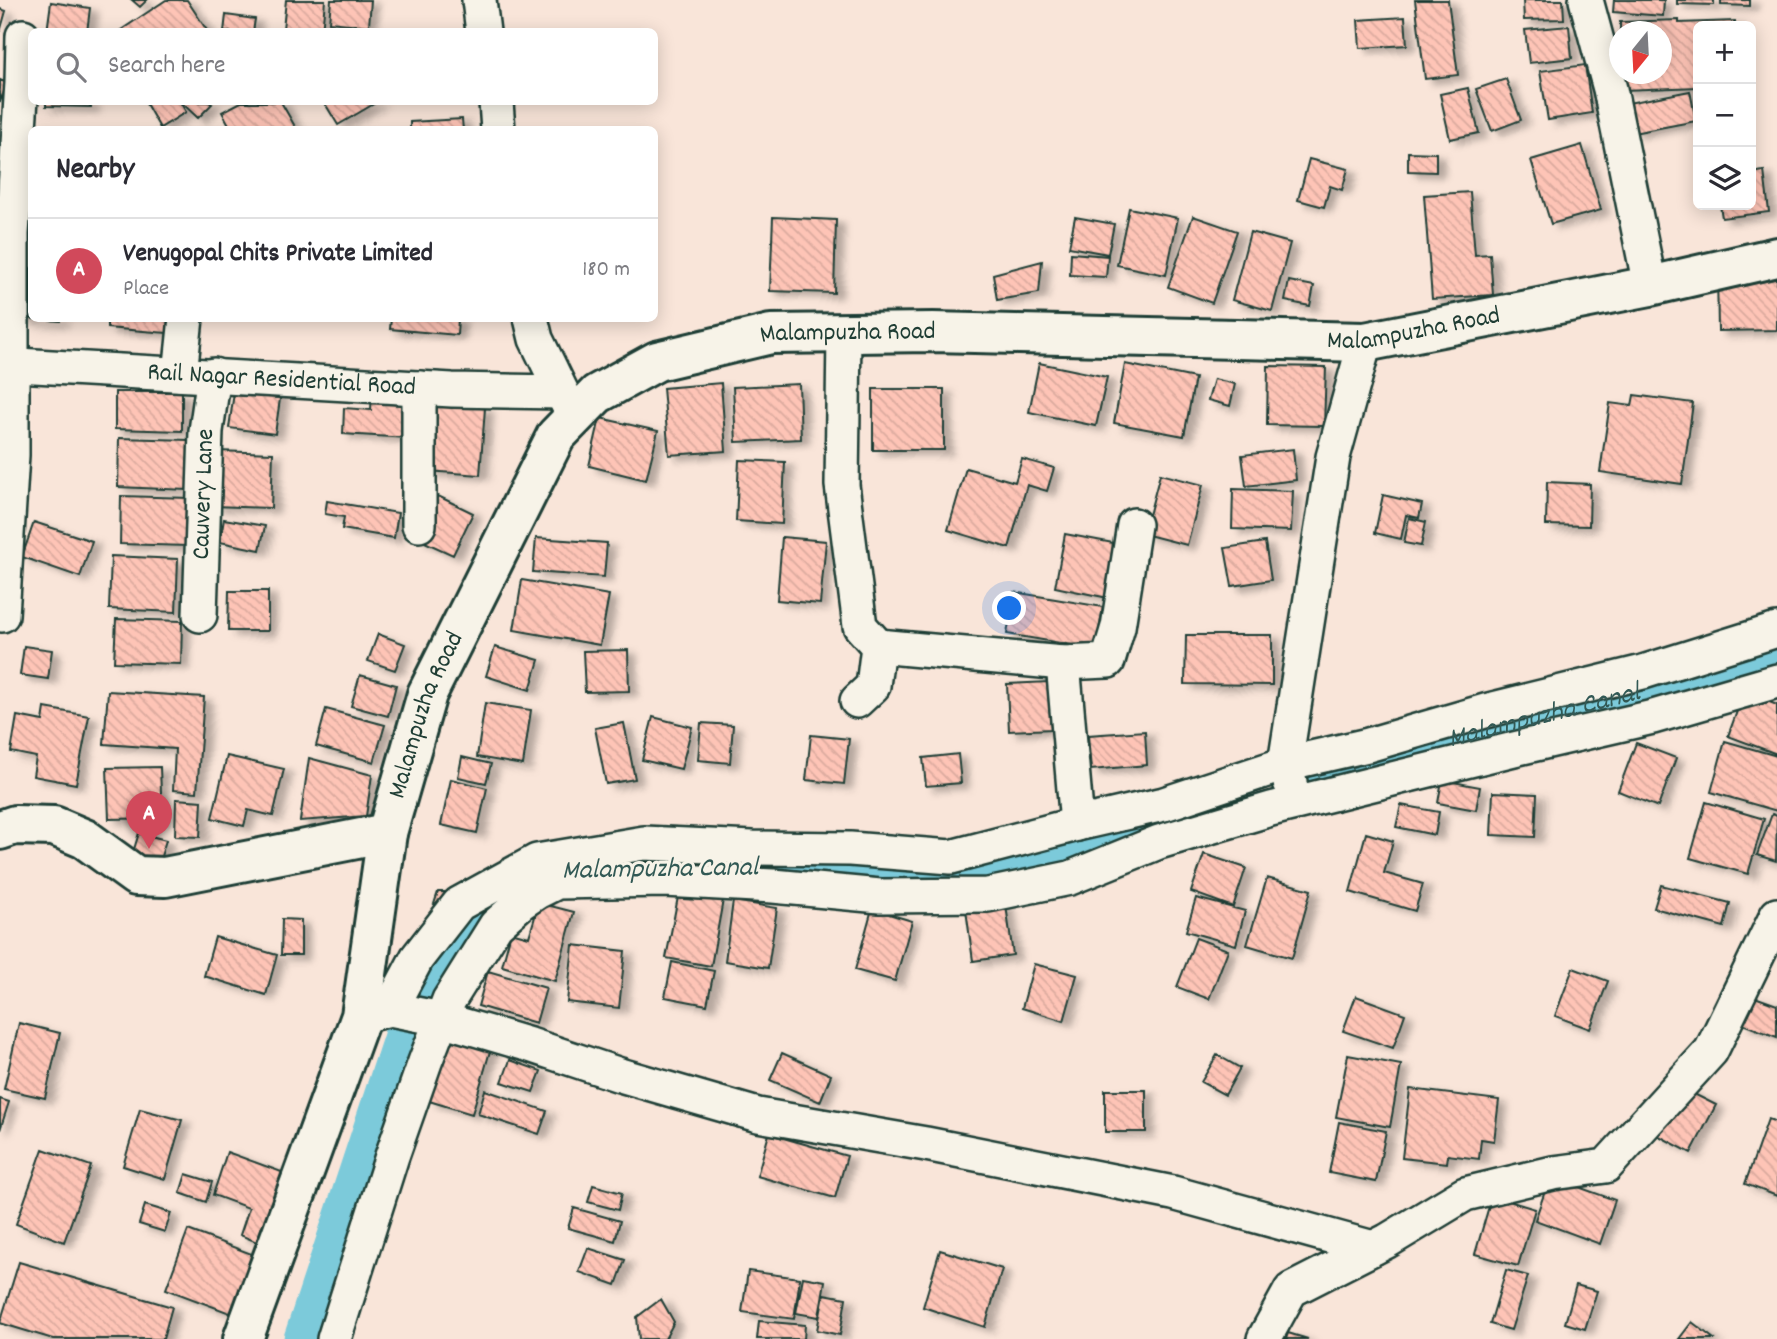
<!DOCTYPE html>
<meta charset="utf-8">
<style>
body{margin:0;font-family:Dekko,sans-serif;background:#f7f7f7;color:#2b2b33}
.controls{position:absolute;right:21px;top:21px;display:grid;overflow:hidden;border-radius:10px;box-shadow:0 4px 18px #0003}
.controls button{width:63px;height:63px;display:grid;place-items:center;padding:0;border:0;border-bottom:2px solid #e1e1e2;background:#fff;color:#2b2b33;font:35px sans-serif}
.compass{position:absolute;left:1609px;top:21px;width:63px;height:63px;border-radius:50%;background:#fff;box-shadow:0 4px 18px #0003;rotate:198deg}
.you{position:absolute;left:1010px;top:609px;width:24px;height:24px;margin:-18px;border:5px solid #fff;border-radius:50%;background:#1a73e8;box-shadow:0 0 0 10px #1a73e833}
.badge{display:grid;place-items:center;width:46px;height:46px;border-radius:50%;background:#d1495b;color:#fff;font-size:23px;font-weight:700}
.pin{position:absolute;translate:-50% -58px;filter:drop-shadow(0 2px 4px #0008)}
.pin::after{content:'';position:absolute;top:37px;width:24px;height:21px;background:inherit;clip-path:polygon(0 0,100% 0,50% 100%)}
.list{margin:0;padding:0;list-style:none}
h2{display:flex;justify-content:space-between;align-items:center;height:91px;margin:0;padding:0 28px;font-size:30px}
h2 small{font-size:23px;font-weight:400;color:#7c7c81}
.list li{display:grid;grid-template-columns:46px 1fr auto;gap:21px;align-items:center;box-sizing:border-box;height:105px;padding:0 28px;border-top:2px solid #e1e1e2}
.list b{display:block;font-size:26px;white-space:nowrap}
.list p{margin:0;font-size:23px;white-space:nowrap;color:#7c7c81}
.list em{font-size:23px;font-style:normal;color:#7c7c81}
.icon{flex:none;width:38px;height:38px;fill:none;stroke:currentColor;stroke-width:2;stroke-linecap:round;stroke-linejoin:round}
.map{position:relative;flex:none;width:1777px;height:1339px;overflow:hidden}
.search{position:absolute;background:#fff;box-shadow:0 4px 18px #0003;left:28px;top:28px;width:630px;height:77px;display:flex;align-items:center;gap:18px;box-sizing:border-box;padding:0 24px;border-radius:10px;color:#7c7c81;font-size:26px}
.panel{position:absolute;background:#fff;box-shadow:0 4px 18px #0003;left:28px;top:126px;width:630px;height:196px;border-radius:10px}
.map>svg:first-child{display:block}
.lines{fill:none;stroke-linecap:round;stroke-linejoin:round}
.canal{stroke:#7ccada;stroke-width:35}
.building{fill:url(#building-back-hatch);stroke:#1f3d34;stroke-width:2;filter:url(#shadow)}
.street-casing{stroke:#1f3d34;stroke-width:38}
.secondary-casing{stroke:#1f3d34;stroke-width:44}
.street{stroke:#f7f3e8;stroke-width:33}
.secondary{stroke:#f7f3e8;stroke-width:38}
.labels{text-anchor:middle;dominant-baseline:central;stroke-width:6;stroke-linejoin:round;paint-order:stroke}
.street-label{font-size:26px;fill:#1f3d34;stroke:#f7f3e8}
.water-label{font-size:28px;font-style:italic;fill:#325955;stroke:#f7f3e8}
</style>
<div class="map">
<svg width="1777" height="1339" viewBox="0 0 1777 1339">
<defs>
<pattern id="building-back-hatch" width="6" height="6" patternUnits="userSpaceOnUse" patternTransform="scale(1.75)"><rect width="6" height="6" fill="#fec4b6"/><path d="M-1 5l2 2M0 0l6 6M5-1l2 2" fill="none" stroke="#d9a99d"/></pattern>
<filter id="shadow"><feDropShadow dx="8" dy="4.5" stdDeviation="3.5" flood-color="#0004"/></filter>
</defs>
<rect width="100%" height="100%" fill="#f9e5d9"/>
<filter id="ink" filterUnits="userSpaceOnUse"><feTurbulence type="fractalNoise" baseFrequency=".0143" numOctaves="2"/><feDisplacementMap in="SourceGraphic" scale="14" xChannelSelector="R" yChannelSelector="G"/><feConvolveMatrix kernelMatrix="1 2 1 2 8 2 1 2 1" color-interpolation-filters="sRGB"/></filter>
<g filter="url(#ink)">
<g class="lines">
<!-- canal -->
<g class="canal">
<path id="s1" d="M1313 781 1436 745 1679 684 1777 656"/>
<path d="M714 868 812 869 917 878 1027 862 1135 835 1170 825"/>
<path d="M301 1339 407 1018 438 955 469 924 525 883"/>
</g>
</g>
<!-- building -->
<path class="building" d="M132 0H147L140 7Z
M166 0H187L208 32H118Z
M286 0H325L322 32 283 29Z
M331 0H371L369 26 329 22Z
M1415 0H1448L1458 75 1425 79Z
M1523 0H1563L1564 19 1524 20Z
M1614 0H1664L1663 16 1613 12Z
M1677 0H1714V5L1677 4Z
M1721 0H1750V6L1721 5Z
M51 2 90 8 87 32H47Z
M0 9 6 11 0 32Z
M226 15 255 19 253 32H224Z
M1405 17 1407 45 1360 48 1358 20Z
M1679 20V23L1735 21V26H1698V87L1623 90 1622 74H1662V32H1620V22Z
M1569 26 1572 58 1529 63 1525 30Z
M1585 65 1592 113 1548 120 1540 71Z
M1506 79 1521 120 1492 131 1476 89Z
M0 80 7 83 0 102Z
M1468 88 1479 133 1450 139 1440 94Z
M1690 91 1696 121 1633 133 1628 103Z
M46 102H91V107L46 106Z
M145 102H180L186 112 160 128Z
M181 102H209L212 104 198 118Z
M241 102H281L297 130H232L222 112Z
M324 102H377L338 125Z
M462 119 463 130H410V122Z
M1582 145 1601 210 1551 224 1531 160Z
M1408 152 1436 153V172L1408 171Z
M1309 159 1348 169 1342 190 1330 186 1324 207 1298 200Z
M1764 171 1769 212 1722 218 1720 205H1751V173Z
M1470 192 1475 255 1490 254 1493 295 1432 299 1424 195Z
M1129 208 1178 218 1166 275 1117 265Z
M1193 216 1237 231 1212 303 1168 287Z
M773 217 836 220 834 293 770 291Z
M1075 217 1114 224 1108 254 1069 247Z
M1250 232 1290 243 1272 311 1232 300Z
M1071 253 1108 256 1106 277 1070 275Z
M1042 261 1039 293 997 300 993 274Z
M26 268H32V318H60V321L23 318Z
M1717 270H1777V330L1718 331Z
M1289 281 1314 286 1310 306 1285 301Z
M107 318H168L167 333 107 328Z
M391 318H458L457 335 390 329Z
M1039 363 1107 377 1096 426 1029 412Z
M1125 364 1195 378 1184 436 1114 423Z
M1268 366 1326 367 1324 426 1267 425Z
M1214 379 1235 384 1230 406 1208 400Z
M721 383 726 451 669 455 663 388Z
M799 384 801 439 736 442 733 387Z
M235 385 281 392 275 434 229 428Z
M873 389H944V450H873Z
M115 392H182V431L115 429Z
M372 393 410 396 407 438 343 434 344 408 371 410Z
M1634 395 1693 403 1682 484 1600 472 1610 403 1632 406Z
M432 405 485 408 480 475 428 471Z
M600 418 658 431 646 480 589 466Z
M119 438 189 440 188 490 118 487Z
M1293 449 1296 480 1246 486 1242 455Z
M216 451 273 453 271 508 214 506Z
M1022 459 1054 468 1047 491 1027 485 1009 548 948 530 966 468 1015 482Z
M739 460 785 462 782 524 736 521Z
M1160 474 1203 485 1187 545 1144 534Z
M1547 482 1590 484 1589 526 1546 525Z
M1233 489 1293 491 1291 531 1232 529Z
M1383 495 1422 504 1419 518 1406 515 1401 539 1375 533Z
M121 496 190 498 188 546 120 544Z
M438 496 473 513 453 555 418 539Z
M327 501 398 513 394 538 342 529 344 517 325 514Z
M1409 518 1426 522 1421 546 1404 543Z
M224 519 265 526 260 550 220 542Z
M34 522 92 541 80 577 22 557Z
M1065 534 1124 545 1113 599 1055 587Z
M782 537 826 541 820 604 777 600Z
M536 538 607 543 604 577 533 572Z
M1265 542 1271 580 1232 586 1225 548Z
M111 556 178 559 176 612 109 609Z
M522 580 609 595 600 645 514 630Z
M229 591H268V631H228Z
M1014 592 1103 607 1096 649 1007 634Z
M116 619 182 621 181 664 114 662Z
M378 634 405 644 395 670 368 661Z
M1186 635H1272V685L1185 684Z
M24 646 52 650 48 679 20 675Z
M495 647 539 660 530 690 486 676Z
M628 650 629 691 585 692 583 651Z
M360 675 396 685 388 716 351 706Z
M1049 682 1052 729 1009 731 1007 684Z
M108 691 204 697 197 792 173 790 175 749 104 744Z
M1744 692 1777 705V754L1728 736Z
M485 703 531 710 523 765 477 757Z
M45 708 89 716 76 784 33 776 36 757 11 752 17 716 43 721Z
M326 709 385 725 374 762 316 746Z
M653 717 692 727 681 769 642 760Z
M624 723 635 779 606 784 595 728Z
M701 723 733 725 730 763 698 760Z
M1145 731 1147 765 1091 770 1088 735Z
M811 735 849 739 844 784 806 780Z
M1725 741 1777 756V811L1711 792Z
M1636 743 1676 758 1658 807 1618 791Z
M958 754 961 783 926 786 923 758Z
M227 756 284 769 273 816 248 810 244 826 212 818Z
M462 757 491 764 486 783 458 777Z
M309 758 372 775 366 816 300 821Z
M160 767 162 818 109 819 107 768Z
M451 779 487 788 477 833 441 825Z
M1442 780 1480 787 1476 810 1438 803Z
M1493 792 1537 794 1535 837 1491 835Z
M176 799 202 801 200 837 175 836Z
M1706 802 1764 819 1748 874 1690 858Z
M1401 805 1439 812 1435 835 1396 827Z
M1772 814 1777 816 1776 861 1757 855Z
M139 833 166 840 158 866 131 859Z
M1366 833 1393 841 1384 873 1423 884 1415 911 1350 892Z
M1204 854 1246 868 1233 907 1191 892Z
M1267 878 1311 890 1292 958 1247 945Z
M1661 885 1730 903 1724 927 1654 908Z
M438 892H452L446 908 434 904Z
M679 892 723 900 711 966 666 958Z
M1196 898 1245 911 1236 945 1186 931Z
M733 901 777 908 768 968 725 961Z
M539 903 574 912 555 981 502 966 511 932 529 937Z
M1006 905 1013 955 973 961 966 910Z
M872 909 912 921 895 981 855 970Z
M282 919 301 920V955H281Z
M215 937 277 955 266 995 204 976Z
M1196 938 1228 950 1209 999 1177 987Z
M573 945 625 951 619 1008 567 1002Z
M672 962 714 971 707 1005 665 997Z
M1034 964 1077 975 1064 1021 1022 1008Z
M1573 968 1608 981 1590 1029 1555 1016Z
M488 971 546 988 536 1023 478 1006Z
M1356 996 1405 1014 1393 1048 1343 1031Z
M1752 996 1777 1005V1037L1742 1024Z
M19 1023 60 1033 45 1098 4 1089Z
M450 1031 492 1044 472 1114 429 1101Z
M782 1053 831 1075 820 1102 770 1080Z
M1217 1055 1240 1068 1225 1095 1201 1082Z
M1348 1055 1401 1065 1390 1127 1336 1117Z
M510 1060 541 1071 533 1092 502 1082Z
M1682 1088 1716 1105 1691 1153 1657 1135Z
M1410 1089 1499 1100 1494 1141 1481 1139 1479 1159 1448 1155 1447 1163 1402 1158Z
M485 1090 547 1111 539 1134 478 1114Z
M1105 1090H1146V1132H1105Z
M0 1099 9 1102 0 1130Z
M140 1109 182 1120 165 1179 123 1166Z
M1768 1119 1777 1122V1196L1745 1184Z
M1339 1122 1386 1131 1376 1182 1329 1173Z
M769 1134 847 1156 835 1198 757 1176Z
M43 1149 91 1166 64 1242 16 1224Z
M227 1152 290 1175 264 1245 240 1235 249 1208 213 1195Z
M186 1174 212 1182 206 1202 180 1193Z
M1550 1177 1615 1200 1600 1244 1535 1220Z
M593 1185 622 1193 618 1210 588 1202Z
M1492 1196 1535 1209 1518 1266 1475 1254Z
M145 1205 171 1213 165 1232 139 1224Z
M574 1208 620 1221 615 1241 568 1228Z
M188 1230 257 1256 235 1315 166 1289Z
M588 1248 625 1260 616 1285 579 1272Z
M940 1250 1002 1269 985 1327 923 1307Z
M19 1262 172 1307 163 1339H53L0 1323Z
M1506 1270 1528 1276 1511 1330 1490 1324Z
M748 1271 800 1278 794 1319 742 1312Z
M803 1277 825 1281 819 1317 796 1313Z
M1576 1285 1597 1291 1585 1329 1565 1323Z
M824 1294 846 1298 840 1335 817 1330Z
M661 1299 674 1322 665 1339H639L637 1317Z
M759 1321 805 1325 804 1339H757Z
M1692 1322 1714 1339H1679Z
M1288 1333 1308 1339H1286Z"/>
<g class="lines">
<!-- street casing -->
<g class="street-casing">
<g id="street">
<path d="M479 0 483 32"/>
<path d="M1586 0 1610 89 1650 286"/>
<path d="M496 102 498 130"/>
<path d="M531 318 536 339 570 409"/>
<path d="M844 333 842 485 860 626 878 646 873 686 857 701"/>
<path id="s2" d="M0 364 452 390 561 392"/>
<path d="M180 374 186 318"/>
<path d="M419 388V525"/>
<path d="M2 615 12 455V234L22 83 23 36"/>
<path id="s3" d="M200 615 206 431 214 375"/>
<path d="M878 646 1063 663 1108 661 1118 627 1134 525"/>
<path d="M1063 663 1077 824"/>
<path d="M1290 782 1285 764 1333 457 1365 342"/>
<path d="M390 1009 417 958 459 904 537 861 644 843 753 848 850 849 951 857 1077 824 1164 804 1285 764 1368 745 1485 711 1643 672 1777 630"/>
<path d="M370 1014 390 1009 441 1019 530 1045 620 1075 758 1115 926 1144 1173 1193 1373 1248"/>
<path d="M334 1339 392 1156 425 1062 449 1000 496 925 522 902 537 892 557 882 665 880 773 886 880 896 988 895 1070 878 1159 842 1271 809 1514 749 1653 717 1777 681"/>
<path d="M1264 1339 1291 1290 1387 1241 1465 1194 1553 1173 1606 1166 1711 1051 1777 915"/>
</g>
</g>
<!-- secondary casing -->
<g class="secondary-casing">
<g id="secondary">
<path d="M0 830 15 825 54 826 85 839 136 876 165 877 387 833"/>
<path id="s4" d="M243 1339 361 1016 387 833 427 694 556 436 597 394 657 361 771 334 933 332 1365 342 1650 286 1777 257"/>
</g>
</g>
<!-- street -->
<use href="#street" class="street"/>
<!-- secondary -->
<use href="#secondary" class="secondary"/>
</g>
</g>
<g class="labels">
<!-- street labels -->
<g class="street-label">
<text stroke="none"><textPath href="#s4" startOffset="1850">Malampuzha Road</textPath></text>
<text stroke="none"><textPath href="#s4" startOffset="1283">Malampuzha Road</textPath></text>
<text stroke="none"><textPath href="#s2" startOffset="282">Rail Nagar Residential Road</textPath></text>
<text stroke="none"><textPath href="#s3" startOffset="121">Cauvery Lane</textPath></text>
<text stroke="none"><textPath href="#s4" startOffset="653">Malampuzha Road</textPath></text>
</g>
<!-- water labels -->
<g class="water-label">
<text stroke="none"><textPath href="#s1" startOffset="240">Malampuzha Canal</textPath></text>
<text transform="translate(660 871) rotate(-1)">Malampuzha Canal</text>
</g>
</g>
</svg>
<div class="controls">
<button>+</button>
<button>−</button>
<button><svg class="icon" aria-label="layers" viewBox="0 0 24 24"><path d="M12 4l9 5-9 5-9-5zM3 14l9 5 9-5"/></svg></button>
</div>
<svg class="compass" viewBox="-18 -18 36 36"><path d="M0-13l5 13h-10z" fill="#e53935"/><path d="M0 13l5-13h-10z" fill="#7c7c81"/></svg>
<div class="you"></div>
<div class="pin badge" style="left:149px;top:849px">A</div>
<div class="search"><svg class="icon" aria-label="search" viewBox="0 0 24 24"><circle cx="10" cy="10" r="6"/><path d="M15 15l6 6"/></svg>Search here</div>
<section class="panel">
<h2>Nearby<small></small></h2>
<ul class="list">
<li><span class="badge">A</span><div><b>Venugopal Chits Private Limited</b><p>Place</p></div><em>180 m</em></li>
</ul>
</section>
</div>
